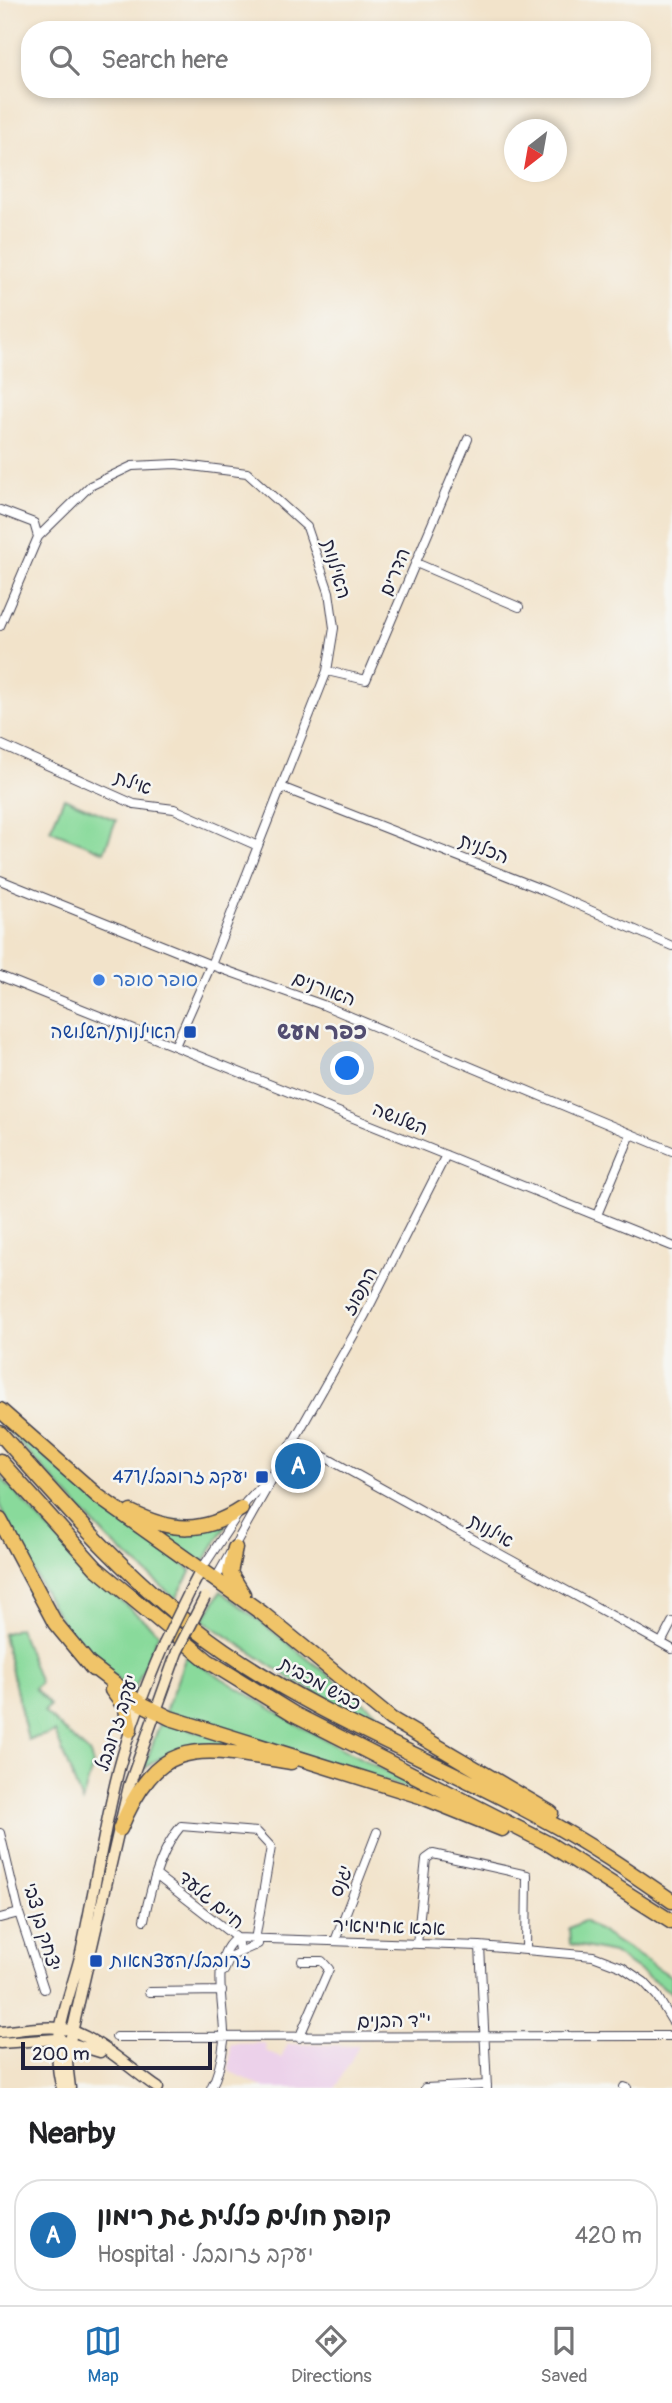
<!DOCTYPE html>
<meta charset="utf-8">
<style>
body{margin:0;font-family:Pangolin,"Playpen Sans Hebrew",sans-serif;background:#f2f2f2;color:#202124}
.compass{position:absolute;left:504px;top:119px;width:63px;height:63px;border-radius:50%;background:#fff;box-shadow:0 4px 10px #0003;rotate:211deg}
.scale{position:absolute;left:21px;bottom:18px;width:191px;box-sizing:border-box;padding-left:7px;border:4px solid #22223b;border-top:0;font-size:19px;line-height:24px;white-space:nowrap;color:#22223b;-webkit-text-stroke:5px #f6f6f2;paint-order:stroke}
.you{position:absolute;left:348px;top:1069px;width:24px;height:24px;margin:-18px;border:5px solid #fff;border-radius:50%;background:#1a73e8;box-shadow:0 0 0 10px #1a73e833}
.badge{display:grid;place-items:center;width:46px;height:46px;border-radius:50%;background:#1f6fb2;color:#fff;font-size:23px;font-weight:700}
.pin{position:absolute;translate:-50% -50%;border:4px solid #fff;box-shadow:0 2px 7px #0006}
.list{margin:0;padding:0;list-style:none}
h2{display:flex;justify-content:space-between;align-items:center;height:91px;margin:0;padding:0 28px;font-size:30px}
h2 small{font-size:23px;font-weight:400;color:#757577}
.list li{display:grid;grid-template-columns:46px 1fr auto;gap:21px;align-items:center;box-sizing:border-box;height:112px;margin:0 14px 14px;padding:0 14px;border:2px solid #e0e0e0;border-radius:28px}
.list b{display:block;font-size:26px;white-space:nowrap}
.list p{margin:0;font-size:23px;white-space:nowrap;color:#757577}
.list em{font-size:23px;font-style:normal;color:#757577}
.icon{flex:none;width:38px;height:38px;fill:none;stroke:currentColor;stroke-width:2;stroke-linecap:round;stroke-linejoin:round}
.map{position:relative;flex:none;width:672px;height:2088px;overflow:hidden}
.search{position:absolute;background:#fff;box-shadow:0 4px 10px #0003;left:21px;right:21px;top:21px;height:77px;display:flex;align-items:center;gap:18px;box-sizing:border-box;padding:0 24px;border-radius:28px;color:#757577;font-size:26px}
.sheet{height:217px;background:#fff}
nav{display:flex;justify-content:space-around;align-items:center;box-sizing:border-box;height:98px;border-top:2px solid #e0e0e0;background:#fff;font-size:19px;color:#757577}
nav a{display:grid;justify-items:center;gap:4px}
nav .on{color:#1f6fb2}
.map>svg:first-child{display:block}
.built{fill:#ecd1ea}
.green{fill:#89da9b;stroke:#567e6b;stroke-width:2}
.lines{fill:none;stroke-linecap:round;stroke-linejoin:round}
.street-casing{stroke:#413f50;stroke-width:10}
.secondary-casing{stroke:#413f50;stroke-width:13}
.highway-casing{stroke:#413f50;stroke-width:17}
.street{stroke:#fff;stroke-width:8}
.secondary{stroke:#f9e7c3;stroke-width:10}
.highway{stroke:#f0c469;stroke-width:14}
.secondary-bridge-casing{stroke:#413f50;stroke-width:13;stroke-linecap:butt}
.secondary-bridge{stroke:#f9e7c3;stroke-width:10}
.shop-dot{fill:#3f7fe0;stroke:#f6f6f2;stroke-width:2.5}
.transit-dot{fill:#1a4fb4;stroke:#f6f6f2;stroke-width:2.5}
.labels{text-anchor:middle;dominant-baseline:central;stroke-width:5;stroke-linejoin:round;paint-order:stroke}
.street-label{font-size:19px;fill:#22223b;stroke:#f6f6f2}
.shop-label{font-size:19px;fill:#366cbe;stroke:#f6f6f2;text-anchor:start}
.transit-label{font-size:19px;fill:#164399;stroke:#f6f6f2;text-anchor:end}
.quarter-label{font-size:23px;font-weight:bold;fill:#524d71;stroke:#f6f6f2}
</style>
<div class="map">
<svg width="672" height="2088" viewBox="0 0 672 2088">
<rect width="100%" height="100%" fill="#f6f6f2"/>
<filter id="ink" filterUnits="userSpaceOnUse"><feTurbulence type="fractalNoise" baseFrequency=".0143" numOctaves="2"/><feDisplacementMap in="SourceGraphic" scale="14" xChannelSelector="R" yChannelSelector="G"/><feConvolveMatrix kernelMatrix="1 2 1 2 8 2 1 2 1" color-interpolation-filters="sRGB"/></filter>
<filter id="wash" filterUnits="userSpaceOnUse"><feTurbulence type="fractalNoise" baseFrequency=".00686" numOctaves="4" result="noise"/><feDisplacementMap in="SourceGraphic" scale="28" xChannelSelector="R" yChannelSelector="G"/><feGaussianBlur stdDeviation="1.57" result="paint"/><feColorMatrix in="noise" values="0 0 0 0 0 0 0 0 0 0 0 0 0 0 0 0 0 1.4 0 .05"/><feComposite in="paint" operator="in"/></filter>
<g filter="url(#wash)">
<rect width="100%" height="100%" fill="#f2e3ca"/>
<!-- built -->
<path class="built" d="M265 2043 266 2051 281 2058 288 2044 359 2046 335 2088H264L229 2071 231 2044Z"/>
<!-- green -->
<path class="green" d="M64 798 116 820 104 852 50 830Z
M0 1416 102 1507 191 1570 176 1599 109 1540 0 1422Z
M0 1476 94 1578 159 1633 133 1693 75 1642 49 1601 0 1507Z
M140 1519 222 1523 226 1526 201 1566Z
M221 1591 408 1737 407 1741 294 1681 203 1620Z
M19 1628 40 1683 34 1688 50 1705 44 1712 90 1754 93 1765 82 1802 55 1732 28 1740 3 1634Z
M186 1656 301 1727 416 1787V1791L165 1712Z
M161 1721 261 1750C217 1747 178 1740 143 1770Z
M584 1921 672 1977V1993L613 1953 570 1944 569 1928Z"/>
</g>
<g filter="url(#ink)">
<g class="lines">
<!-- street casing -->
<g class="street-casing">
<path id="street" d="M0 510 34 523 38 537
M416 563 519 607
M0 626 38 537 90 486 132 466 176 464 247 473 307 527 329 592 334 628 327 671 211 965 175 1046
M327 671 366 680 468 439
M0 744 134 804 174 809 258 846
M281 787 546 891 672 946
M0 880 211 965 323 1005 672 1151
M0 976 672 1246
M597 1215 631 1134
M294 1440 672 1649
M201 1570 246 1502 274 1472
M215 1580 365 1315 446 1155
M661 1643 672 1622
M0 1833 19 1913 44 1989
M157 1876 237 1938 239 1950
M0 1918 19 1913
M144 1920C150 1890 161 1849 181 1826L257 1832 271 1847 254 1946
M335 1941 377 1832
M417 1944 426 1859 433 1854 527 1875 526 1950
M480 1946 487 2088
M224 1971 231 1956 258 1944
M149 1992 222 1991
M116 2037 672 2036
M299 2038 329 1969 322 1961H302
M624 2087 627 2088
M211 2088C219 2073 222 2059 224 2041 226 2012 208 1955 237 1938L480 1946 593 1956 622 1967 644 1982 657 1996 672 2021
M425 2088 487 2085"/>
</g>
<!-- secondary casing -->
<g class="secondary-casing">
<path id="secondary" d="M190 1591 201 1570
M0 2032C19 2030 41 2026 60 2028 92 2032 131 2070 158 2088
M0 2043 57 2039 100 2052
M62 2088C48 2041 70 1999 81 1953 93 1897 102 1841 115 1785 126 1736 144 1690 164 1644
M70 2088 67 2063 70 2041 129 1786 177 1652"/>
</g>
<!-- highway casing -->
<g class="highway-casing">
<path id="highway" d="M0 1410 99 1497 262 1613 391 1719 551 1813
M0 1433C69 1512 137 1590 224 1650 323 1719 437 1761 543 1819 588 1843 630 1872 672 1901
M0 1461 96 1568 208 1661 294 1714 549 1844 672 1922
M131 1512C171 1532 203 1534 241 1509
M0 1520 55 1623 93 1669
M235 1548 230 1573 243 1594
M89 1664 140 1703 170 1718 420 1796 502 1829
M112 1690 126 1709 130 1730
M120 1829C160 1732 201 1748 291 1762"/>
</g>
<!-- street -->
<use href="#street" class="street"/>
<!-- secondary -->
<use href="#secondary" class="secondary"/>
<!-- highway -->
<use href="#highway" class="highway"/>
<!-- secondary-bridge casing -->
<g class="secondary-bridge-casing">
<path id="secondary-bridge" d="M164 1644 190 1591
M177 1652 205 1597"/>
</g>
<!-- secondary-bridge -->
<use href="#secondary-bridge" class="secondary-bridge"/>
</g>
</g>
<!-- markers -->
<circle class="shop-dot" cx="99" cy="980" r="7"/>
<g class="transit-dot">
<rect x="183" y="1025" width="14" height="14" rx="3.5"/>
<rect x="255" y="1470" width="14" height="14" rx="3.5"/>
<rect x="89" y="1954" width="14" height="14" rx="3.5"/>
</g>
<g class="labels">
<!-- street labels -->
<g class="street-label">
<text transform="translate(336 569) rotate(74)">האילנות</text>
<text transform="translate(395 572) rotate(-67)">הדרים</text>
<text transform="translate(133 783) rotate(18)">אילת</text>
<text transform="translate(484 849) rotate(22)">הכלנית</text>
<text transform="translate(324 989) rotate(21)">האורנים</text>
<text transform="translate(400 1119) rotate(22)">השלושה</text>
<text transform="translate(360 1291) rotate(-61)">התפוז</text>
<text transform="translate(491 1531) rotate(29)">אילנות</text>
<text transform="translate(320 1684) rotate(29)">כביש מכבית</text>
<text transform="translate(117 1723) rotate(-72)">יעקב זרובבל</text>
<text transform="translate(341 1881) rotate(-69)">יגנס</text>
<text transform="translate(211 1900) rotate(40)">חיים גלעד</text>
<text transform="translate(42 1927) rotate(74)">יצחק בן צבי</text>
<text transform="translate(389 1927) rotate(2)">אבא אחימאיר</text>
<text transform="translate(394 2021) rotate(-1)">י"ד הבנים</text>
</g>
<!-- shop labels -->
<g class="shop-label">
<text x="113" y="980">סופר סופר</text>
</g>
<!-- transit labels -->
<g class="transit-label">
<text x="176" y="1032">האילנות/השלושה</text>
<text x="248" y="1477">יעקב זרובבל/471</text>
<text x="110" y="1961" text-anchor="start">זרובבל/העצמאות</text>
</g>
<!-- quarter labels -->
<g class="quarter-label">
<text x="322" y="1031">כפר מעש</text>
</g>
</g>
</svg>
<svg class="compass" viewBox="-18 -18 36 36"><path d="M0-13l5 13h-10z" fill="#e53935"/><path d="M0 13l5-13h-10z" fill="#757577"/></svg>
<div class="scale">200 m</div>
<div class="you"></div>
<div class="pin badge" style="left:298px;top:1466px">A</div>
<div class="search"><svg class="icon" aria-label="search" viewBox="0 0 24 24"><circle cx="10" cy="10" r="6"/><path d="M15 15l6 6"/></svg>Search here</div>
</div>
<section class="sheet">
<h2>Nearby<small></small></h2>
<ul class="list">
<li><span class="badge">A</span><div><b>קופת חולים כללית גת רימון</b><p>Hospital · יעקב זרובבל</p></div><em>420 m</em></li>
</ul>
</section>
<nav>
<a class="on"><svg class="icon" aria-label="map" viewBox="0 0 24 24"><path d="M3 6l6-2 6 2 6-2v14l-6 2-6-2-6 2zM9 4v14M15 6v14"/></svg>Map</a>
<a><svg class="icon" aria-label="directions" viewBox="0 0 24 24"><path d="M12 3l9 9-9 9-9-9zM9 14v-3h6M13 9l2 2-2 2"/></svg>Directions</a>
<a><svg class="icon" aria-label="saved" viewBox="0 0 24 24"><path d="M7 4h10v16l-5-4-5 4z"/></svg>Saved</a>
</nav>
